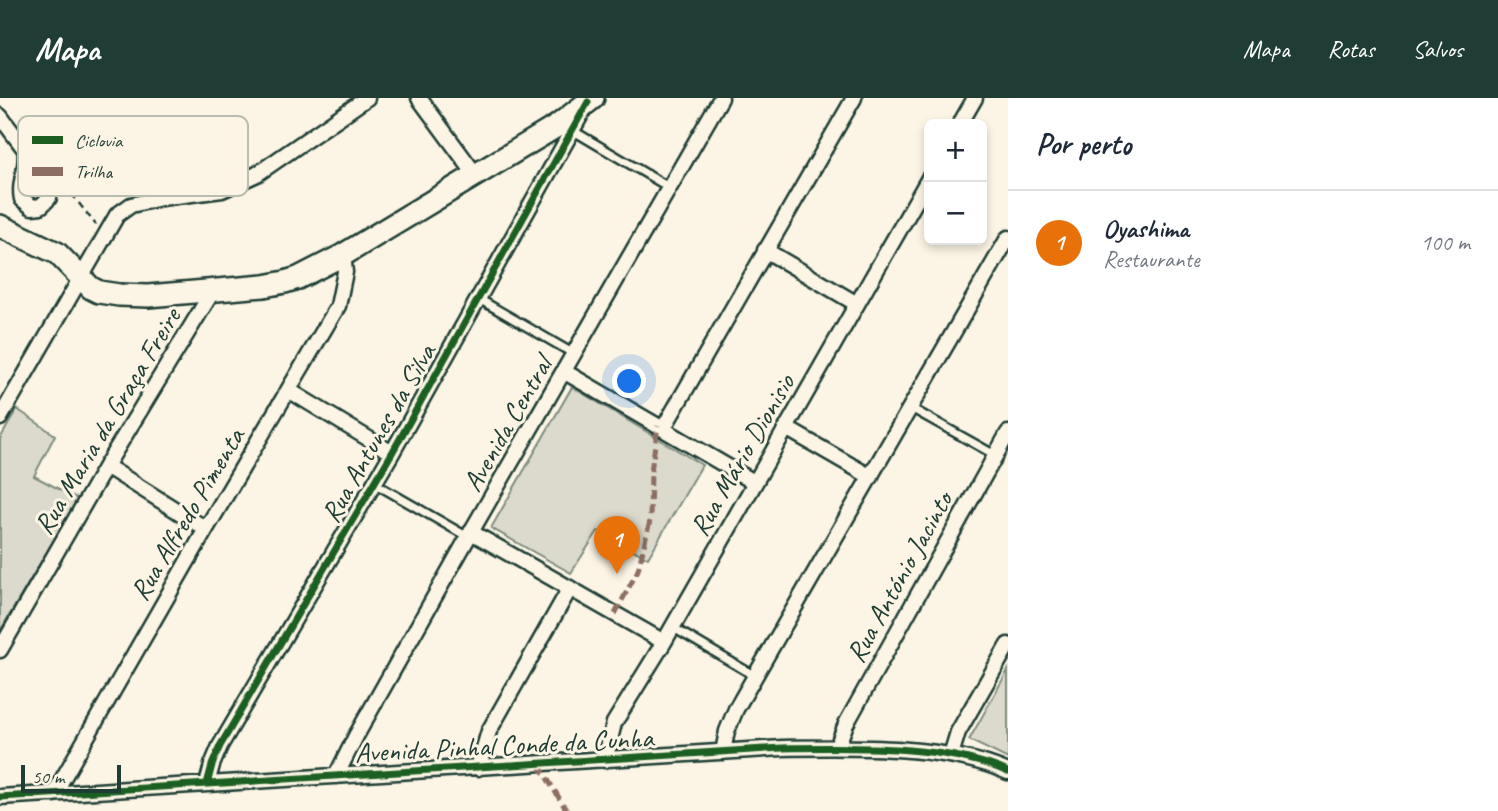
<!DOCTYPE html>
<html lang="pt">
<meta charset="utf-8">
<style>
body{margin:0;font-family:Caveat,sans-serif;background:#f6f6f7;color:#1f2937}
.controls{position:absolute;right:21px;top:21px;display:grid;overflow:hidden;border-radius:10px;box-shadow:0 4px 10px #0003}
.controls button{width:63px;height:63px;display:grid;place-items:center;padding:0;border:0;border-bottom:2px solid #e0e1e3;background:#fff;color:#1f2937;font:35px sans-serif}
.scale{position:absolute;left:21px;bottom:18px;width:100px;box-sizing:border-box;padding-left:7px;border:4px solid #1f3d34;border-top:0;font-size:19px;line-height:24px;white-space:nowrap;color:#1f3d34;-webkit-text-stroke:5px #fcf5e5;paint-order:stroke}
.you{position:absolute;left:630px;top:284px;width:24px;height:24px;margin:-18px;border:5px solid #fff;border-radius:50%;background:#1a73e8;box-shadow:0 0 0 10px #1a73e833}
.badge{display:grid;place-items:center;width:46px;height:46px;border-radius:50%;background:#1f3d34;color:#fff;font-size:23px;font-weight:700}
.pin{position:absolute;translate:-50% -58px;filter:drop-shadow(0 2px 4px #0008)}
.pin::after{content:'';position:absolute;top:37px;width:24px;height:21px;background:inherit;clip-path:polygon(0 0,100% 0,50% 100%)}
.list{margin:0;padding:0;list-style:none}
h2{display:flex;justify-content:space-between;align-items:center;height:91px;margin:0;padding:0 28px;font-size:30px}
h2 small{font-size:23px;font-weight:400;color:#747a83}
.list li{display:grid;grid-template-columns:46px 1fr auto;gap:21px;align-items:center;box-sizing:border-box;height:105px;padding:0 28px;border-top:2px solid #e0e1e3}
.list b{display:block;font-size:26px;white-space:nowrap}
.list p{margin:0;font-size:23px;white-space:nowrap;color:#747a83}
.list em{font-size:23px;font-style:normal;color:#747a83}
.map{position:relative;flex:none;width:1008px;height:713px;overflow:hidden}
header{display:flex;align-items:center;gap:42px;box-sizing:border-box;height:98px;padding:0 35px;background:#1f3d34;color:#fff}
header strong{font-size:33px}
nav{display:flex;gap:38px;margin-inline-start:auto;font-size:24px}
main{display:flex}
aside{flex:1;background:#fff}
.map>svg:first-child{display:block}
.green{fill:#dcdacc;stroke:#7e8c80;stroke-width:2}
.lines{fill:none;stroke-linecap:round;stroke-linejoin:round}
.lane-casing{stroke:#1f3d34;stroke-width:12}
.street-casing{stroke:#1f3d34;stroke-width:19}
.secondary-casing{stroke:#1f3d34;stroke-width:26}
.path{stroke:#1f3d34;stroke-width:2.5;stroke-dasharray:7 5;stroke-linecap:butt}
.lane{stroke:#fcf5e5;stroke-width:7}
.street{stroke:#fcf5e5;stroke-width:14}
.secondary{stroke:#fcf5e5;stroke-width:21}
.quiet{stroke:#8d6e63;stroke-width:5;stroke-dasharray:10 5;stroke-linecap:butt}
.cycleway-casing{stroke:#fcf5e5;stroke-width:11}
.cycleway{stroke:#1b5e20;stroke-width:7}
.labels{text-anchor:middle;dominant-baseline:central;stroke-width:6;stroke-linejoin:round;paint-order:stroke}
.street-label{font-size:28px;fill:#1f3d34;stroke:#fcf5e5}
.key{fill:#fcf5e5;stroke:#babeb0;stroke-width:2}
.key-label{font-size:19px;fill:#1f3d34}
</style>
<header>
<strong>Mapa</strong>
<nav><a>Mapa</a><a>Rotas</a><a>Salvos</a></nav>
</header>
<main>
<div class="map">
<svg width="1008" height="713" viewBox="0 0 1008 713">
<rect width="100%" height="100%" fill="#fcf5e5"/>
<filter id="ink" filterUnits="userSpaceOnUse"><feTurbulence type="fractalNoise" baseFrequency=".0143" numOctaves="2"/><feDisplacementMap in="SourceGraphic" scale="14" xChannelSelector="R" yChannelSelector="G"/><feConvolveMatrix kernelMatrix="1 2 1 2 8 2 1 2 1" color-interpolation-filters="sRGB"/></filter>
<g filter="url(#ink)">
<!-- green -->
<path class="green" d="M572 289 702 367 648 460 598 433 571 475 491 430Z
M17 311 55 337 34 378 78 401 0 533V341Z
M1008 572V661L969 642Z"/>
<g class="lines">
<!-- lane casing -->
<g class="lane-casing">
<path id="lane" d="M572 32 670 90
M479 201 574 256
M911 310 995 357
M374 385 468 439
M672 529 755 578"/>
</g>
<!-- street casing -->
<g class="street-casing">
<path id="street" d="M419 0 475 76
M0 18 47 81 50 88 49 100 41 108 32 109 22 101C18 83 29 69 25 51
M960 26 975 0
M765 152 857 206
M565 274 754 384
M290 293 392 355
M0 320 117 117 131 107 161 100 222 92 257 76 367 0
M786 330 871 379
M663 331 854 0
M106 368 206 431
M471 434 664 544
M0 552 106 368 214 191
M837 649 846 626 1008 335
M723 654 727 633 736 611 1008 140
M951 657 958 634 1008 547
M605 662 614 625 664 544 929 80
M478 670 489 633 570 490
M336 678 356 638 471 434 721 0
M207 686 212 667 220 648 392 355 583 13
M54 696 206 431 338 208 345 174 343 157
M0 699 782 650C850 649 946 646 1008 674"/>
</g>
<!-- secondary casing -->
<g class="secondary-casing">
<path id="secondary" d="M0 128 57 155 91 190 99 194 119 197 148 198 264 188 285 184 298 180 343 157 557 28 593 0"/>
</g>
<!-- path -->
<path class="path" d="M64 86 96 127"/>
<!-- lane -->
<use href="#lane" class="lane"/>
<!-- street -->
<use href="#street" class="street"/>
<!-- secondary -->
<use href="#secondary" class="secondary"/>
<!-- quiet -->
<path class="quiet" d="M615 516 638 472 650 423 651 373 658 328
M539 667 567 713"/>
<!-- cycleway casing -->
<g class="cycleway-casing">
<path id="cycleway" d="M207 686 212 667 220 648 392 355 588 4
M0 699 782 650C850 649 946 646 1008 674"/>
</g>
<!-- cycleway -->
<use href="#cycleway" class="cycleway"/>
</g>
</g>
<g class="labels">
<!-- street labels -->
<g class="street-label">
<text transform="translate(107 323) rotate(-59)">Rua Maria da Graça Freire</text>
<text transform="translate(507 326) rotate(-60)">Avenida Central</text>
<text transform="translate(378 335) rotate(-60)">Rua Antunes da Silva</text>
<text transform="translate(742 357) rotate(-60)">Rua Mário Dionisio</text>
<text transform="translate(187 416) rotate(-59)">Rua Alfredo Pimenta</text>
<text transform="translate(899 479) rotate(-61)">Rua António Jacinto</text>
<text transform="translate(504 647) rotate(-3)">Avenida Pinhal Conde da Cunha</text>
</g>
</g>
<!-- legend -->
<rect x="18" y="18" width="230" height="80" rx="10" class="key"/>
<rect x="32" y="38" width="31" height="8" fill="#1b5e20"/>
<rect x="32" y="69" width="31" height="9" fill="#8d6e63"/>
<g class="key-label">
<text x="75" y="49">Ciclovia</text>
<text x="75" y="80">Trilha</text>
</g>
</svg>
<div class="controls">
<button>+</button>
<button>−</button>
</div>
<div class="scale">50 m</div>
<div class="you"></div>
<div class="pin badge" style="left:617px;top:476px;background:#e8710a">1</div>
</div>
<aside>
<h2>Por perto<small></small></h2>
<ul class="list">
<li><span class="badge" style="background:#e8710a">1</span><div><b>Oyashima</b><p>Restaurante</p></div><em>100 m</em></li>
</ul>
</aside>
</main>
